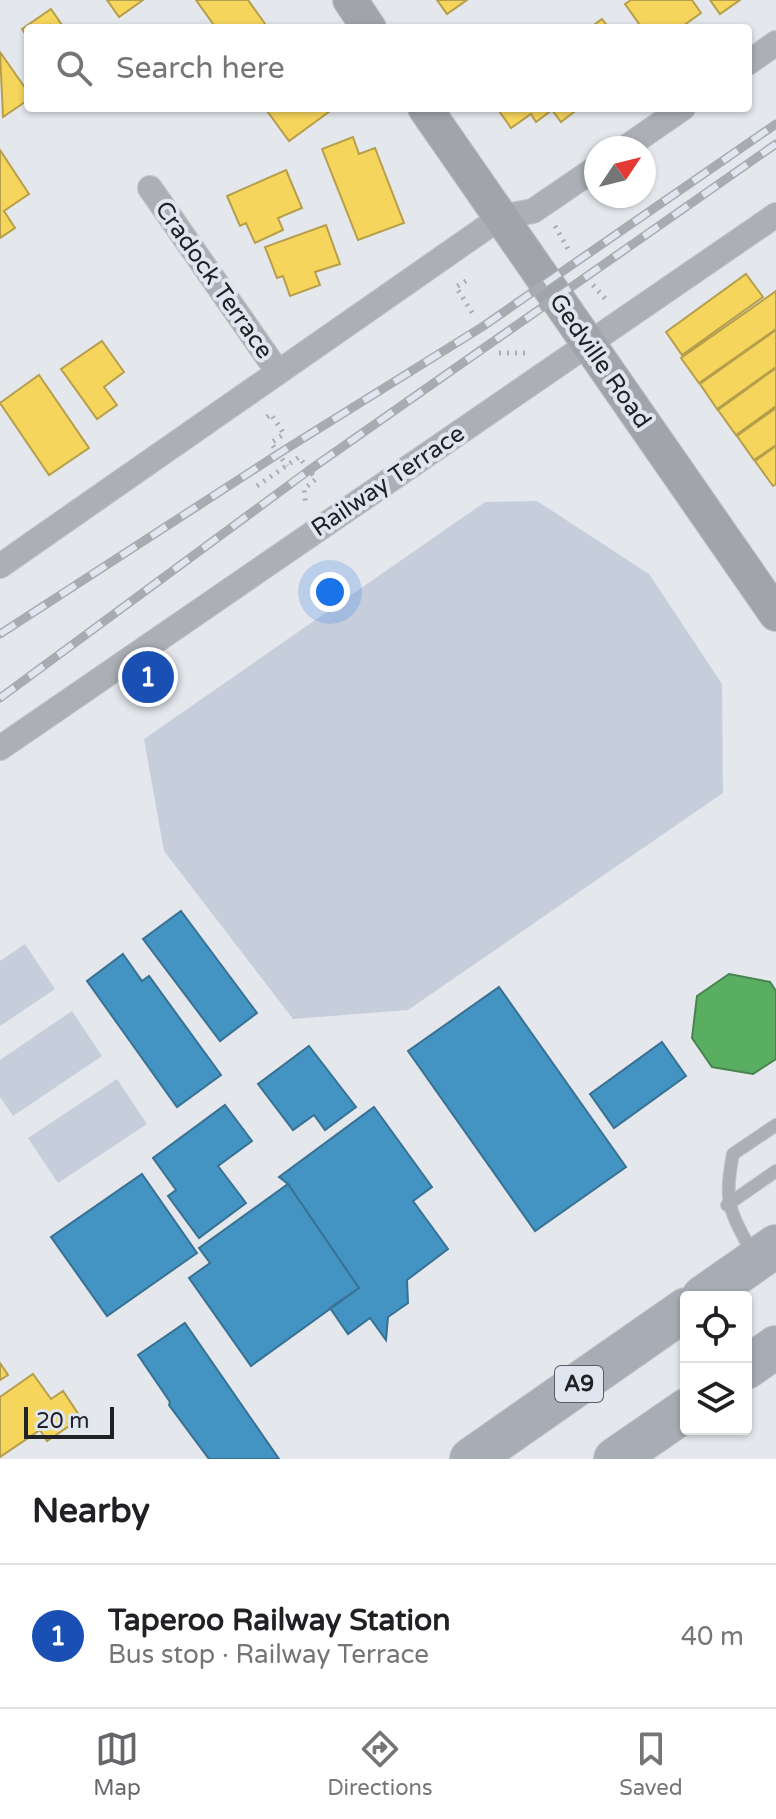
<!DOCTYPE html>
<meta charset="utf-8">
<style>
body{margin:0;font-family:"Varela Round",sans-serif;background:#f2f2f2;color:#202124}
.controls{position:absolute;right:24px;bottom:24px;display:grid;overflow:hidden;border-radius:8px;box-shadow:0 2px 6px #0004}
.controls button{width:72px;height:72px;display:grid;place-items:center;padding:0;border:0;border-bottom:2px solid #e0e0e0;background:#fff;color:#202124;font:40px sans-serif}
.compass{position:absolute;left:584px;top:136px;width:72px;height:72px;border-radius:50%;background:#fff;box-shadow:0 2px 6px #0004;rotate:55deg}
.scale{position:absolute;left:24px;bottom:20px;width:90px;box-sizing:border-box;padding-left:8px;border:4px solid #202226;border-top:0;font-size:22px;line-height:28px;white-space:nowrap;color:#202226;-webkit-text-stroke:6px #e0e6ef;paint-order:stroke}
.you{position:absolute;left:330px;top:592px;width:28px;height:28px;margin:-20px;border:6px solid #fff;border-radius:50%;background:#1a73e8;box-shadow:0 0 0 12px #1a73e833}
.badge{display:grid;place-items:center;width:52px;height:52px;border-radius:50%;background:#65676b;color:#fff;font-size:26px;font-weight:700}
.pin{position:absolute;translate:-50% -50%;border:4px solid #fff;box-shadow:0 2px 8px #0006}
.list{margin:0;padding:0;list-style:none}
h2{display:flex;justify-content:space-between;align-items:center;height:104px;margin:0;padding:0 32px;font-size:34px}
h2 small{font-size:26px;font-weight:400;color:#757577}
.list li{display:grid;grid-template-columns:52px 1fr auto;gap:24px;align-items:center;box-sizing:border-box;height:144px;padding:0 32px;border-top:2px solid #e0e0e0}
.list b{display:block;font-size:30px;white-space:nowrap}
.list p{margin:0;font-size:26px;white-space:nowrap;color:#757577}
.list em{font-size:26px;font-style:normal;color:#757577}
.icon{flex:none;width:44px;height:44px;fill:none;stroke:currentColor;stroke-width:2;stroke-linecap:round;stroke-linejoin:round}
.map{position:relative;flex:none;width:776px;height:1459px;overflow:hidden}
.search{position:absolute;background:#fff;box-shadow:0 2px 6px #0004;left:24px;right:24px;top:24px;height:88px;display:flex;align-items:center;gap:20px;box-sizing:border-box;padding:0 28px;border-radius:8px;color:#757577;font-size:30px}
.sheet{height:248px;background:#fff}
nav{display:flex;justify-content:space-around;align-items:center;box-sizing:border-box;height:112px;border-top:2px solid #e0e0e0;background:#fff;font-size:22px;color:#757577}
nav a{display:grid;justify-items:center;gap:4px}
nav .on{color:#65676b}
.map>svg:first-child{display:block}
.green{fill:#c6cedc}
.homes{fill:#f6d55c;stroke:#b69f4c;stroke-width:2}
.schools{fill:#4393c3;stroke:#387194;stroke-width:2}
.public{fill:#5aae61;stroke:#49844f;stroke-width:2}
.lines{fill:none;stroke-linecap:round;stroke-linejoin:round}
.lane-casing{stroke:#c2c4c8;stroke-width:14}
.street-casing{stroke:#c2c4c8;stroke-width:26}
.secondary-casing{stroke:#c2c4c8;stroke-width:36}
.highway-casing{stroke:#c2c4c8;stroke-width:44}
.path{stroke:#aaadb1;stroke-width:5;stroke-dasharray:2 6;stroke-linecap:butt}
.lane{stroke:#acafb5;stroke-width:12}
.street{stroke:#acafb5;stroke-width:24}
.secondary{stroke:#a1a5ab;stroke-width:34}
.highway{stroke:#a8acb4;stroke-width:42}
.rail-casing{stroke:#a8acb0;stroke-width:9}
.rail{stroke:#e0e6ef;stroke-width:6;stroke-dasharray:18;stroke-linecap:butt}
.labels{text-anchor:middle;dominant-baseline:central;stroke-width:8;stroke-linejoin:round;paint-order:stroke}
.shield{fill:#e0e6ef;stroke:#5a5d62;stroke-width:2}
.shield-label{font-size:22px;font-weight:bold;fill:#202226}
.street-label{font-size:24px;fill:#202226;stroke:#e0e6ef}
</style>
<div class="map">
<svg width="776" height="1459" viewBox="0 0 776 1459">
<rect width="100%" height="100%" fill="#e4e7ec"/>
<!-- green -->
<path class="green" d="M537 501 649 574 722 684 723 793 408 1010 293 1019 164 851 144 739 485 502Z
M25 944 55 989 0 1026V961Z
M72 1011 102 1056 13 1116 0 1097V1060Z
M117 1079 147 1124 58 1183 28 1138Z"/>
<!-- homes -->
<path class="homes" d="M107 0H143L119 17Z
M196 0H248L268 28H216Z
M437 0H467L447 14Z
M631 0H692L701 13 680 28H642L625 4Z
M710 0H740L720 14Z
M51 9 64 28H28V38L22 29Z
M602 19 609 28H590Z
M0 52 28 92V100L3 117Z
M265 108H332L333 109 289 141Z
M497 108H579L561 122 552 110 536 122 531 114 511 128Z
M353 137 359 154 375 148 404 223 358 240 322 149Z
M0 150 29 194 4 211 15 228 0 238Z
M286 170 302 208 278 218 283 230 255 243 246 223 240 226 227 196Z
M326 225 340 264 315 272 320 285 290 296 283 276 277 278 265 247Z
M746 274 763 297 682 355 666 332Z
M776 291V329L699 383 681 358Z
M776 330V367L717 409 700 384Z
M102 341 124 372 104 387 117 405 97 419 61 369Z
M776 368V406L736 435 718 410Z
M39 375 89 448 49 475 0 403Z
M776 408V445L754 460 737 436Z
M776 446V484L773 486 755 461Z
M0 1363 8 1375 0 1380Z
M33 1374 51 1399 63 1391 81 1418 47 1441 40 1430 0 1457V1397Z"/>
<!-- schools -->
<path class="schools" d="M181 911 257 1013 220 1041 143 939Z
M123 954 142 981 149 976 221 1075 177 1107 87 981Z
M499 987 626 1167 535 1231 408 1051Z
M662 1042 686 1076 614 1128 590 1094Z
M309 1046 356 1107 325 1130 314 1115 293 1130 258 1084Z
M225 1105 252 1141 218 1166 246 1203 199 1238 168 1196 176 1190 153 1158Z
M374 1107 432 1187 413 1201 448 1249 407 1280 408 1303 388 1317 386 1340 370 1318 348 1334 330 1308 359 1288 288 1184 279 1177Z
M142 1174 197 1253 107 1316 51 1237Z
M288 1184 359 1288 251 1366 189 1278 210 1263 199 1248Z
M185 1323 279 1459H209L169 1405 170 1402 138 1355Z"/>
<!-- public -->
<path class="public" d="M729 974 770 982 776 991V1059L753 1074 712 1067 692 1038 697 996Z"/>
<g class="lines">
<!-- lane casing -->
<g class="lane-casing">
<path id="lane" d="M727 1205 776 1171
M752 1253C730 1210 723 1204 733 1154L776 1125"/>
</g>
<!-- street casing -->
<g class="street-casing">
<path id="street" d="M748 63 776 43
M625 148 683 108
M150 188 278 372
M0 566 501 217 533 211 596 168
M0 748 776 215"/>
</g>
<!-- secondary casing -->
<g class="secondary-casing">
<path id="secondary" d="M350 0 369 28
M425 108 776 614"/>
</g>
<!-- highway casing -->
<g class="highway-casing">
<path id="highway" d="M703 1297 776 1246
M746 1368 776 1347
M471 1459 686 1309
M615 1459 686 1410"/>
</g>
<!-- path -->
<path class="path" d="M555 226 568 249
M466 281 456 287 473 314
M593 285 608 302
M499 353H526
M267 417 271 414 284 434 271 443 287 466
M257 486 299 457 316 479 304 489 306 506"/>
<!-- lane -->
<use href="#lane" class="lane"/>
<!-- street -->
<use href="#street" class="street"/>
<!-- secondary -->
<use href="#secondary" class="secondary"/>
<!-- highway -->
<use href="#highway" class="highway"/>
<!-- rail casing -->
<g class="rail-casing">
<path id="rail" d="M0 634 278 454 482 327 776 124
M0 698 308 471 776 144"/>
</g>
<!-- rail -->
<use href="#rail" class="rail"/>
</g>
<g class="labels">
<!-- shield labels -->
<rect class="shield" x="555" y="1366" width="48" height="36" rx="6"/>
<g class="shield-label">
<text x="579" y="1384">A9</text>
</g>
<!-- street labels -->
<g class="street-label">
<text transform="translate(214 280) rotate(55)">Cradock Terrace</text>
<text transform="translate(600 361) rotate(55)">Gedville Road</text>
<text transform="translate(388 481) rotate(-34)">Railway Terrace</text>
</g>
</g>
</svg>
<div class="controls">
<button><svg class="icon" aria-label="locate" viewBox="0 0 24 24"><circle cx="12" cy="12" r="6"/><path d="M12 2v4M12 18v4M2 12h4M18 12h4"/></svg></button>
<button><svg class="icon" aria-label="layers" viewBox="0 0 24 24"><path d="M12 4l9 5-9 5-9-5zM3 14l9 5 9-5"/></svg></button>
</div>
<svg class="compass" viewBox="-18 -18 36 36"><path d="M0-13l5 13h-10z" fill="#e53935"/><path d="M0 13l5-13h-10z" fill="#757577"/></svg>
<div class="scale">20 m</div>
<div class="you"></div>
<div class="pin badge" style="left:148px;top:677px;background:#1a4fb4">1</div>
<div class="search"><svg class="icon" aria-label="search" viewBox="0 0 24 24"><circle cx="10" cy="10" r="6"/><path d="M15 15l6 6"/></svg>Search here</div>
</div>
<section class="sheet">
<h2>Nearby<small></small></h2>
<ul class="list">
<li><span class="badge" style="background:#1a4fb4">1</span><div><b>Taperoo Railway Station</b><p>Bus stop · Railway Terrace</p></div><em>40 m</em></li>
</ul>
</section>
<nav>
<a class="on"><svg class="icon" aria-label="map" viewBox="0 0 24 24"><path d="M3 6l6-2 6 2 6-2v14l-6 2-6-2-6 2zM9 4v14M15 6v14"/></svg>Map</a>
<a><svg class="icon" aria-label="directions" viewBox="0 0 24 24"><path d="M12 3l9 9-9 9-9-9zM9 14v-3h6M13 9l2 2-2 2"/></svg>Directions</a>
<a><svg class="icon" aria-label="saved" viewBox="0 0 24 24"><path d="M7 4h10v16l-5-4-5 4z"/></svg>Saved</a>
</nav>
